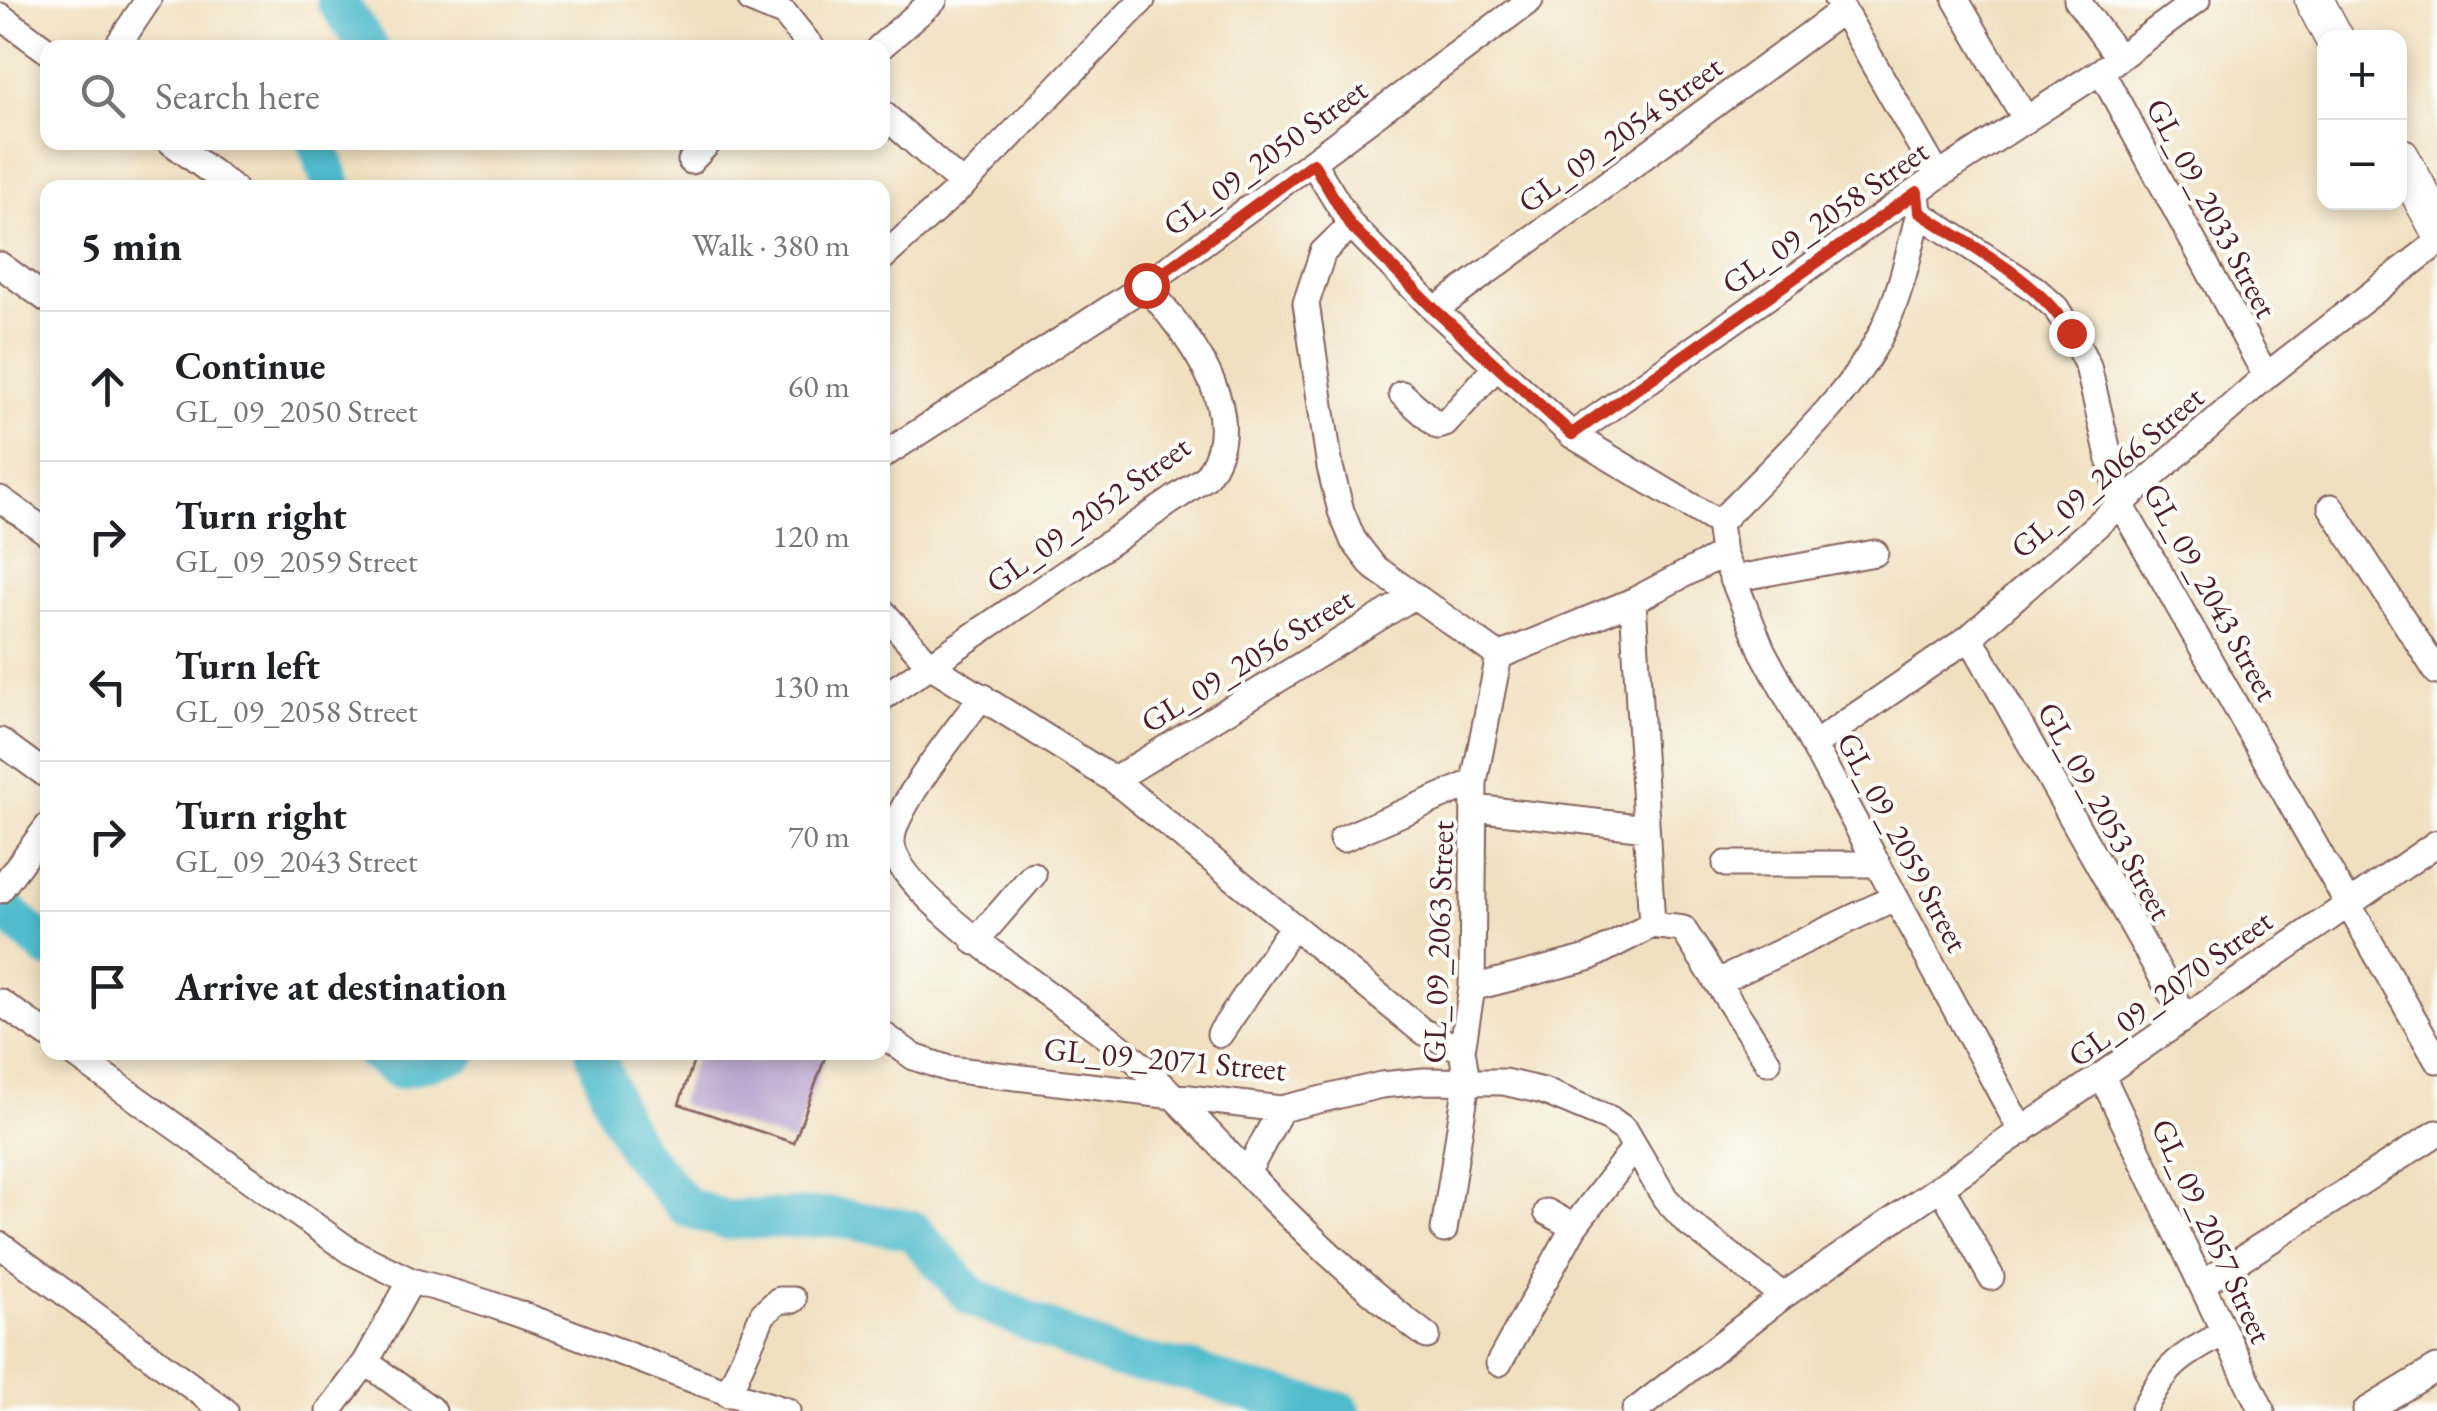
<!DOCTYPE html>
<meta charset="utf-8">
<style>
body{margin:0;font-family:"EB Garamond",serif;background:#f6f6f6;color:#202124}
.controls{position:absolute;right:30px;top:30px;display:grid;overflow:hidden;border-radius:20px;box-shadow:0 5px 15px #0003}
.controls button{width:90px;height:90px;display:grid;place-items:center;padding:0;border:0;border-bottom:2px solid #e0e0e0;background:#fff;color:#202124;font:50px sans-serif}
.stop{position:absolute;width:30px;height:30px;margin:-22px;border:8px solid #c8321e;border-radius:50%;background:#fff}
.stop.end{background:#c8321e;border-color:#fff;box-shadow:0 2px 10px #0008}
.list{margin:0;padding:0;list-style:none}
h2{display:flex;justify-content:space-between;align-items:center;height:130px;margin:0;padding:0 40px;font-size:42px}
h2 small{font-size:32px;font-weight:400;color:#757577}
.list li{display:grid;grid-template-columns:65px 1fr auto;gap:30px;align-items:center;box-sizing:border-box;height:150px;padding:0 40px;border-top:2px solid #e0e0e0}
.list b{display:block;font-size:38px;white-space:nowrap}
.list p{margin:0;font-size:32px;white-space:nowrap;color:#757577}
.list em{font-size:32px;font-style:normal;color:#757577}
.icon{flex:none;width:55px;height:55px;fill:none;stroke:currentColor;stroke-width:2;stroke-linecap:round;stroke-linejoin:round}
.map{position:relative;flex:none;width:2437px;height:1411px;overflow:hidden}
.search{position:absolute;background:#fff;box-shadow:0 5px 15px #0003;left:40px;top:40px;width:850px;height:110px;display:flex;align-items:center;gap:25px;box-sizing:border-box;padding:0 35px;border-radius:20px;color:#757577;font-size:38px}
.panel{position:absolute;background:#fff;box-shadow:0 5px 15px #0003;left:40px;top:180px;width:850px;height:880px;border-radius:20px}
.map>svg:first-child{display:block}
.lines{fill:none;stroke-linecap:round;stroke-linejoin:round}
.river{stroke:#50bbcd;stroke-width:40}
.building{fill:#b199c9}
.street-casing{stroke:#84635f;stroke-width:29}
.secondary-casing{stroke:#84635f;stroke-width:41}
.street{stroke:#fff;stroke-width:25}
.secondary{stroke:#fff;stroke-width:38}
.route{stroke:#c8321e;stroke-width:12}
.labels{text-anchor:middle;dominant-baseline:central;stroke-width:8;stroke-linejoin:round;paint-order:stroke}
.street-label{font-size:32px;fill:#4a1f2b;stroke:#fdfcf7}
</style>
<div class="map">
<svg width="2437" height="1411" viewBox="0 0 2437 1411">
<rect width="100%" height="100%" fill="#fdfcf7"/>
<filter id="ink" filterUnits="userSpaceOnUse"><feTurbulence type="fractalNoise" baseFrequency=".01" numOctaves="2"/><feDisplacementMap in="SourceGraphic" scale="20" xChannelSelector="R" yChannelSelector="G"/><feConvolveMatrix kernelMatrix="1 2 1 2 8 2 1 2 1" color-interpolation-filters="sRGB"/></filter>
<filter id="wash" filterUnits="userSpaceOnUse"><feTurbulence type="fractalNoise" baseFrequency=".0048" numOctaves="4" result="noise"/><feDisplacementMap in="SourceGraphic" scale="40" xChannelSelector="R" yChannelSelector="G"/><feGaussianBlur stdDeviation="2.25" result="paint"/><feColorMatrix in="noise" values="0 0 0 0 0 0 0 0 0 0 0 0 0 0 0 0 0 1.4 0 .05"/><feComposite in="paint" operator="in"/></filter>
<g filter="url(#wash)">
<rect width="100%" height="100%" fill="#f0e0c0"/>
<g class="lines">
<!-- river -->
<path class="river" d="M336 0 369 48
M317 142 333 188
M0 905 48 949
M374 1052 398 1069 458 1052
M595 1052 615 1108 637 1150 686 1207 726 1220 832 1217 912 1230 972 1297 1115 1358 1195 1372 1236 1388 1341 1411"/>
</g>
<g id="blocks">
<!-- building -->
<path class="building" d="M697 1052H827L794 1143 679 1104Z"/>
</g>
</g>
<g filter="url(#ink)">
<use href="#blocks" fill-opacity="0" stroke="#84635f" stroke-width="2.5"/>
<g class="lines">
<!-- street casing -->
<g class="street-casing">
<path id="street" d="M751 0 785 14 812 48
M1837 0 1938 176
M1956 0 2026 120
M2077 0 2119 58
M0 16 48 51
M116 48 148 0
M879 48 934 0
M2101 71 2266 376
M882 113 963 185
M171 142 233 188
M691 161 709 142
M1313 163 1351 225 1435 310 1572 435 1719 523
M1917 192 1919 213 2035 289 2056 308 2071 333 2088 366 2120 503 2437 1060
M1351 225 1323 252 1306 303 1330 467 1341 511 1353 540 1374 567 1499 656
M882 258 963 185 1142 0
M0 265 48 300
M1435 310 1843 10
M1402 394 1438 426 1445 424 1497 366
M1572 435 1938 176 2101 71 2197 0
M882 456 1146 285 1530 0
M0 499 48 533
M2331 507 2437 672
M1719 523 1723 554 1762 650 2022 1132
M1719 523C1772 466 1850 400 1883 330 1901 293 1909 252 1919 213
M1732 579 1875 553
M1633 601 1652 925
M882 611 930 665 1114 780 1422 1031 1462 1050
M1970 637 2184 1016
M1499 656 1633 601 1723 554
M982 696C961 726 889 811 892 844 896 891 1052 997 1093 1026 1153 1069 1201 1126 1252 1178 1307 1235 1364 1289 1427 1336
M882 698 1205 478C1255 414 1186 335 1146 285
M0 741 48 776
M1815 744 1970 637 2266 376 2437 243
M1114 780 1414 596
M1475 808 1646 828
M1342 839 1474 782
M1726 864H1878
M0 890 48 826
M975 942 1033 875
M1720 981 1894 898
M1472 988 1588 958 1652 925 1683 929 1768 1062
M0 1002 48 1035
M882 1034 914 1057 949 1069 1281 1109 1381 1085 1424 1081 1504 1082 1543 1091 1610 1119 1625 1130 1665 1198 1686 1221 1783 1296
M1220 1034 1292 927
M71 1052 350 1251 411 1281 366 1362 329 1411
M2103 1078 2262 1411
M1247 1173 1281 1109
M1941 1186 1991 1277
M1547 1212 1574 1227
M1444 1230 1467 1082 1462 1050 1472 988 1474 782 1499 656
M0 1245 225 1411
M411 1281C540 1313 660 1374 787 1411
M2204 1283 2437 1133
M366 1362 433 1411
M1499 1363 1574 1227 1635 1147
M728 1394 763 1314 779 1300H793
M1635 1411 1783 1296 2437 843
M2143 1411C2165 1365 2180 1357 2224 1333
M2366 1411 2437 1368"/>
</g>
<!-- secondary casing -->
<g class="secondary-casing">
<path id="secondary" d="M2314 0 2334 38
M2400 157 2437 225"/>
</g>
<!-- street -->
<use href="#street" class="street"/>
<!-- secondary -->
<use href="#secondary" class="secondary"/>
</g>
</g>
<g class="lines" filter="url(#ink)">
<!-- route -->
<path class="route" d="M1146 285 1313 163 1350 225 1435 310 1572 434 1917 192 1919 212C1972 247 2037 278 2071 333"/>
</g>
<g class="labels">
<!-- street labels -->
<g class="street-label">
<text transform="translate(1620 134) rotate(-36)">GL_09_2054 Street</text>
<text transform="translate(1265 157) rotate(-36)">GL_09_2050 Street</text>
<text transform="translate(2212 208) rotate(62)">GL_09_2033 Street</text>
<text transform="translate(1825 217) rotate(-35)">GL_09_2058 Street</text>
<text transform="translate(2107 472) rotate(-41)">GL_09_2066 Street</text>
<text transform="translate(1088 514) rotate(-36)">GL_09_2052 Street</text>
<text transform="translate(2211 592) rotate(61)">GL_09_2043 Street</text>
<text transform="translate(1247 660) rotate(-32)">GL_09_2056 Street</text>
<text transform="translate(2105 811) rotate(61)">GL_09_2053 Street</text>
<text transform="translate(1903 842) rotate(62)">GL_09_2059 Street</text>
<text transform="translate(1438 942) rotate(-88)">GL_09_2063 Street</text>
<text transform="translate(2170 988) rotate(-36)">GL_09_2070 Street</text>
<text transform="translate(1165 1059) rotate(5)">GL_09_2071 Street</text>
<text transform="translate(2212 1231) rotate(65)">GL_09_2057 Street</text>
</g>
</g>
</svg>
<div class="controls">
<button>+</button>
<button>−</button>
</div>
<div class="stop" style="left:1146px;top:285px"></div>
<div class="stop end" style="left:2071px;top:333px"></div>
<div class="search"><svg class="icon" aria-label="search" viewBox="0 0 24 24"><circle cx="10" cy="10" r="6"/><path d="M15 15l6 6"/></svg>Search here</div>
<section class="panel">
<h2>5 min<small>Walk · 380 m</small></h2>
<ul class="list">
<li><svg class="icon" aria-label="ahead" viewBox="0 0 24 24"><path d="M12 20V5M6 11l6-6 6 6"/></svg><div><b>Continue</b><p>GL_09_2050 Street</p></div><em>60 m</em></li>
<li><svg class="icon" aria-label="right" viewBox="0 0 24 24"><path d="M7 20v-9h11M14 6l5 5-5 5"/></svg><div><b>Turn right</b><p>GL_09_2059 Street</p></div><em>120 m</em></li>
<li><svg class="icon" aria-label="left" viewBox="0 0 24 24"><path d="M17 20v-9H6M10 6l-5 5 5 5"/></svg><div><b>Turn left</b><p>GL_09_2058 Street</p></div><em>130 m</em></li>
<li><svg class="icon" aria-label="right" viewBox="0 0 24 24"><path d="M7 20v-9h11M14 6l5 5-5 5"/></svg><div><b>Turn right</b><p>GL_09_2043 Street</p></div><em>70 m</em></li>
<li><svg class="icon" aria-label="arrive" viewBox="0 0 24 24"><path d="M6 21V4h12l-3 4 3 4H6"/></svg><div><b>Arrive at destination</b></div></li>
</ul>
</section>
</div>
